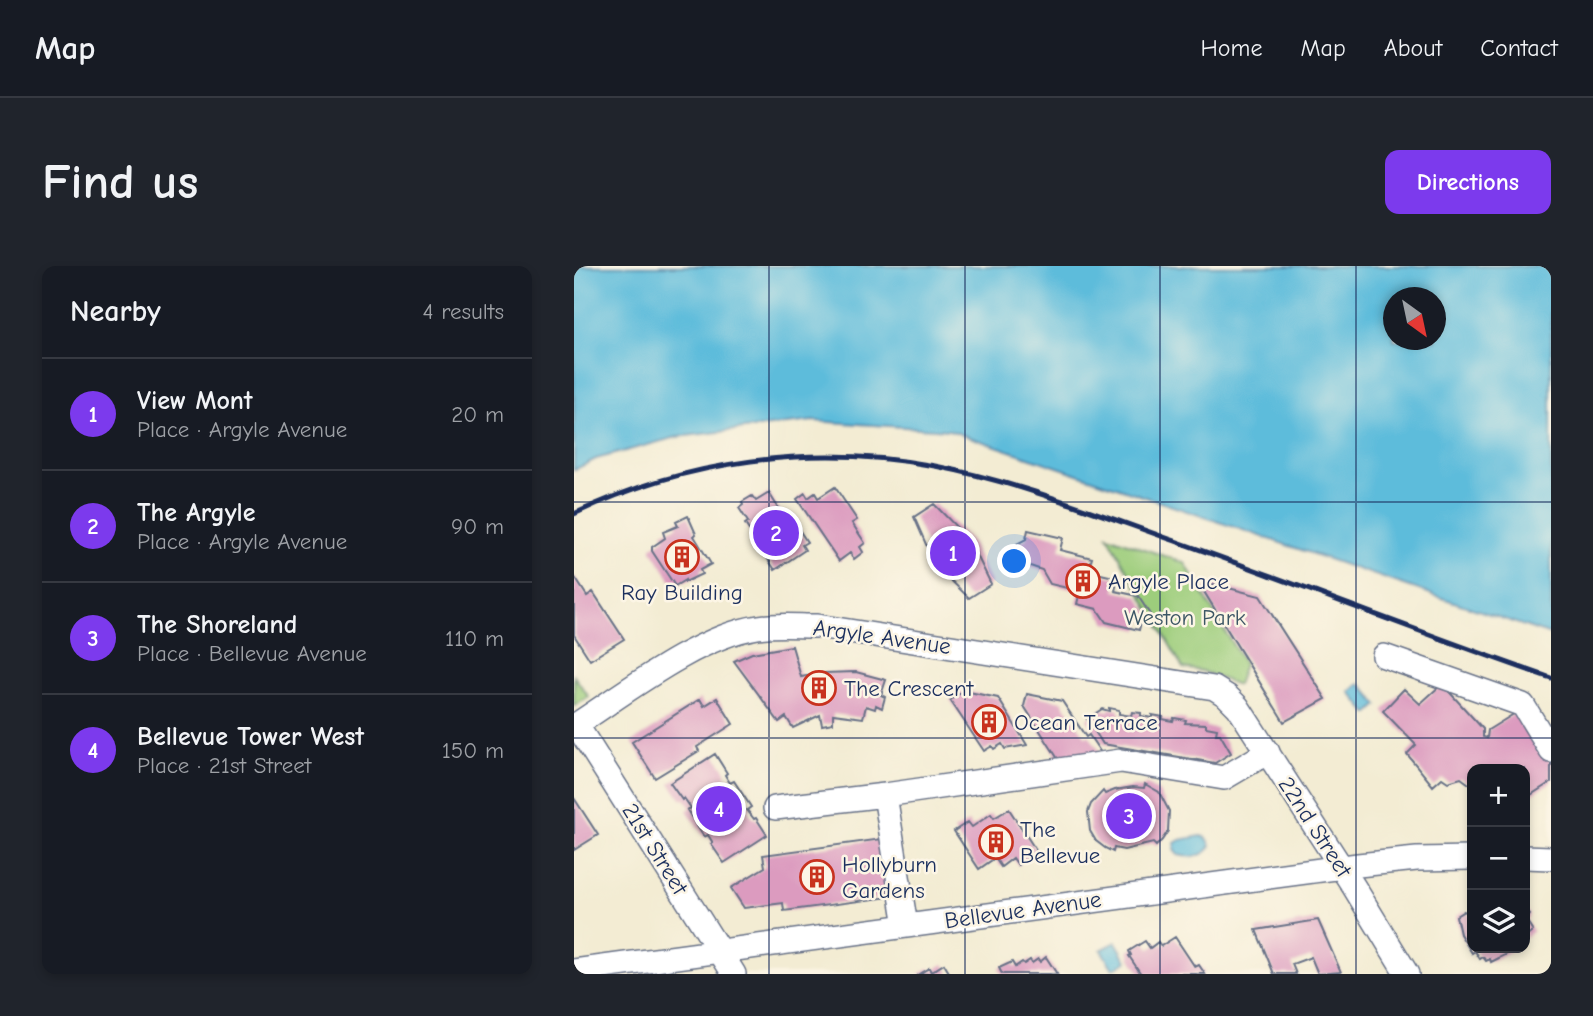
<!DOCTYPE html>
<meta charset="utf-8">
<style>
body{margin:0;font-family:"Comic Neue",sans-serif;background:#20242c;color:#f1f3f6}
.controls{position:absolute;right:21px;bottom:21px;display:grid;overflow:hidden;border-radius:14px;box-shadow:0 4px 10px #0003}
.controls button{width:63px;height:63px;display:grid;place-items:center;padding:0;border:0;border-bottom:2px solid #363941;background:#171b24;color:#f1f3f6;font:35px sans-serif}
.compass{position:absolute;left:809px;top:21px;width:63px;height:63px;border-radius:50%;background:#171b24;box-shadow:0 4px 10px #0003;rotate:147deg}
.you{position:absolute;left:441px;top:296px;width:24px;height:24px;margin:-18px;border:5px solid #fff;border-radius:50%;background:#1a73e8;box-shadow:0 0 0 10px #1a73e833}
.badge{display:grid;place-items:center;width:46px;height:46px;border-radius:50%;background:#7c3aed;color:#fff;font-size:23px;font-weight:700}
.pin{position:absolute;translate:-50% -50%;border:4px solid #fff;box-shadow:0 2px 7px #0006}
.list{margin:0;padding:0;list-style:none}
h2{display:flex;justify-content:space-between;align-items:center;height:91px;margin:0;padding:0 28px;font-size:30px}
h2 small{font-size:23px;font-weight:400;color:#9ea1a6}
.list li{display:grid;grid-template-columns:46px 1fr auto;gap:21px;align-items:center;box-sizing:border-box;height:112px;padding:0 28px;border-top:2px solid #363941}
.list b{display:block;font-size:26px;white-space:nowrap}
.list p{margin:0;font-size:23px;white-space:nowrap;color:#9ea1a6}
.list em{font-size:23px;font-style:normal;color:#9ea1a6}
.icon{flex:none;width:38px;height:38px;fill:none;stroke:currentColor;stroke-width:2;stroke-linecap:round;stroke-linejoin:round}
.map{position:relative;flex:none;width:977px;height:708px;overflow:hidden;border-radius:14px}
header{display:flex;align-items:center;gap:42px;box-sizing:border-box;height:98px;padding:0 35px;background:#171b24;border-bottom:2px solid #363941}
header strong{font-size:33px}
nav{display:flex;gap:38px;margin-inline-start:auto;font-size:24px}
.intro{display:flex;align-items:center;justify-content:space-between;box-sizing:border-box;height:168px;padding:0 42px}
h1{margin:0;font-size:49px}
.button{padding:18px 32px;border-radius:14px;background:#7c3aed;color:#fff;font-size:24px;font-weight:700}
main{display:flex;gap:42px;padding:0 42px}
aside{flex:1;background:#171b24;border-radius:14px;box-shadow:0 4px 10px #0003}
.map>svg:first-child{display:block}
.green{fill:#9dcd7b;stroke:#5c7e6c;stroke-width:2}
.water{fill:#5dbcdb;stroke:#3c769c;stroke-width:2;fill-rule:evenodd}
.building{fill:#dc9bbf}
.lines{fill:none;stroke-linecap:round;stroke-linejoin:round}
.minor-casing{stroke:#677187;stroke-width:26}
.minor{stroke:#fff;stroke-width:23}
.rail{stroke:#1b2f5e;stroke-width:5}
.grid{fill:none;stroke:#1b2f5e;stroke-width:2;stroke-opacity:0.55}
.labels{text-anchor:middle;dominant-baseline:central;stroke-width:5;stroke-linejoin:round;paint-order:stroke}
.poi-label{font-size:23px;fill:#1b2f5e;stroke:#fcf5e5;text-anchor:start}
.park-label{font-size:23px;fill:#3c5665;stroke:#fcf5e5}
.street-label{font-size:23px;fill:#1b2f5e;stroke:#fcf5e5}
</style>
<header>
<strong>Map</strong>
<nav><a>Home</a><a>Map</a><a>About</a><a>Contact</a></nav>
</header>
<div class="intro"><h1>Find us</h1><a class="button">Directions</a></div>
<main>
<aside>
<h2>Nearby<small>4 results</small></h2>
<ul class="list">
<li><span class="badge">1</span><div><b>View Mont</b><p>Place · Argyle Avenue</p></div><em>20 m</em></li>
<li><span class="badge">2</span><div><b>The Argyle</b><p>Place · Argyle Avenue</p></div><em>90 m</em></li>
<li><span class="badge">3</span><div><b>The Shoreland</b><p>Place · Bellevue Avenue</p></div><em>110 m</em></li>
<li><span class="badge">4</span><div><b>Bellevue Tower West</b><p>Place · 21st Street</p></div><em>150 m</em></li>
</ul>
</aside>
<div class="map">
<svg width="977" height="708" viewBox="0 0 977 708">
<rect width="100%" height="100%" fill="#fcf5e5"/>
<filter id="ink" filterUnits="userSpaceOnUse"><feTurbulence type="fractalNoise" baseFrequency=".0143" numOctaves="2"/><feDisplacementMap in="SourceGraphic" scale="14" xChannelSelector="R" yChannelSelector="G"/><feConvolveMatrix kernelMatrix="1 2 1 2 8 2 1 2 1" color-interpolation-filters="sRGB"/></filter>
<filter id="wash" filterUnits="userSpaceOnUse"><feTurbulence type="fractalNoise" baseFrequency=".00686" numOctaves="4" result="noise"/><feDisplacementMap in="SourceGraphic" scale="28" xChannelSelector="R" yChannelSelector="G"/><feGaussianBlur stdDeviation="1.57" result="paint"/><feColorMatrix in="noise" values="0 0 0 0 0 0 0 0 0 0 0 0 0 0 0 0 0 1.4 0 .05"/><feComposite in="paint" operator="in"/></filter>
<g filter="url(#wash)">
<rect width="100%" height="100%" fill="#f3ecd3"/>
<!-- green -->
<path class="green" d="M534 270 611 297 670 398 663 419 628 405 609 402Z
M0 410 15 431 0 440Z"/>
<!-- water -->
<path class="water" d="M0 0H977V369L375 164 239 155 103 171 22 193 0 204ZM820 32H862V74H820Z
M786 417 804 439 794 448 776 426Z
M627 570 633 572 637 579C633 591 615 592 604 589L600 584 601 577 606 574Z
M542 676 553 695 539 703 527 684Z"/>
<g id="blocks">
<!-- building -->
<path class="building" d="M261 221 283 254 278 257 291 277 286 281 289 286 280 293 276 287 265 295 223 233 231 227 234 232 241 227 244 232Z
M195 227 215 259 220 256 233 276 228 279 231 284 201 304 171 258 174 256 165 242 169 239 168 236 178 230 182 235Z
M360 238 396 275 417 318 395 332 361 299 340 251Z
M114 250 122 268 120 270 137 298 126 304 128 308 111 316V314L101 320 78 285V281L91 272 89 266 104 260 102 256Z
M454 264 489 272 486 284 518 292 514 305 544 312 541 325 564 330 577 350 567 356 565 364 532 356 523 343 503 338 506 325 476 318 468 304 456 300 443 278 452 273Z
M0 310 13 330 19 326 50 373 16 394 0 369Z
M639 318 686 330 752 433 710 456 629 324Z
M218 380 227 411 250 407 282 406 312 414 307 429 311 431 308 442 302 439 301 443 292 440 289 452 259 448V457L248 459 246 449 219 462 212 451 205 456 160 395 178 387Z
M868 418 909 463V471L913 472 914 464 943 446 977 496V516L952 532 951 503H898V520L887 512 874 516 868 512 859 520 833 488 842 479 809 445 830 423 846 438Z
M390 425 424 432 453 479 431 483 428 478 420 483 418 480 410 485 376 434Z
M453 428 488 435 512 471 515 469 529 490 486 496 450 440Z
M143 432 159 458 123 481 125 485 81 512 58 476 126 433 130 440Z
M535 442 545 444V448L557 450 558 446 567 447V450L578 452V449L589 451 588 453 599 455 600 452 612 454 611 457 632 458V461L643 463 642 468H646L657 487 641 497 529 478 513 453 528 443 535 445Z
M141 488 153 507 151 509 156 517 160 515 177 541 173 544 180 553 182 552 193 569 150 597 137 578 139 577 134 569 130 571 113 544 117 542 110 532 108 534 96 517Z
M571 518 585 526 595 545 594 565 588 574 582 580 579 577 550 584 540 582 539 586 531 582 522 575 516 565 514 546 517 538 529 525 531 528 541 524 559 521 570 522Z
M0 532 24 569 0 584Z
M435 543 463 586 444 599 439 592 427 601 421 592 405 603 380 565 394 556 398 561 417 548 420 552Z
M308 573 316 631 210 645 209 637 170 642 157 622 191 601 189 589Z
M951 641 956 649 952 654 959 665 951 672Z
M890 645 896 649 898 648V682H945L917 696 916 693 912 695 909 691 906 693 901 685 898 687 886 668 882 650Z
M744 654 767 706 744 708 737 691 718 698 722 708H700L682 664Z
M601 671 621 701 625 699 631 708H567L555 690 557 689 555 685 571 675 576 682 584 676 587 680Z
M472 691 483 708H428L425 702 438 696 441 701 448 696 450 698 456 694 458 697 464 693 466 696Z
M370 698 376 708H345L355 702 357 706Z"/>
</g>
</g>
<g filter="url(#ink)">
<use href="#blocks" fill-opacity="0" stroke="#677187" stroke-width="2"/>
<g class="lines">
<!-- minor casing -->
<g class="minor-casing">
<path id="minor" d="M810 390 949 439 977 485
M2 458 160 708
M0 460C51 427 124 370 184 361 203 358 224 360 243 360L640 422 653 430 664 441 780 621 833 708
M311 529 332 660
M201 542 311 529 547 495 650 512 694 486
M951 591 977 592
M0 705 784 599 843 593 898 592"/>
</g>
<!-- minor -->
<use href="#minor" class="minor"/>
<!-- rail -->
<path class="rail" d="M0 248C112 194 239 177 361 200 444 216 524 248 604 276 729 320 852 369 977 412"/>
</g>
</g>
<!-- grid -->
<path class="grid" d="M195 0V708M391 0V708M586 0V708M782 0V708M0 236H977M0 472H977"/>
<!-- icons -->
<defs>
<g id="building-ring" transform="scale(1.75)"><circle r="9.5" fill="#fcf5e5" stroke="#c8321e" stroke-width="1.5"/><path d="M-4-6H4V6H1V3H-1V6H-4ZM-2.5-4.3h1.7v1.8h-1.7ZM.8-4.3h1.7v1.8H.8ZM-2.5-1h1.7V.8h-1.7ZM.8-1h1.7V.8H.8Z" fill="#c8321e"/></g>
</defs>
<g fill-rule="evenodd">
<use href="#building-ring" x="108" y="291"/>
<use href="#building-ring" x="509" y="315"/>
<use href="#building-ring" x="245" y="422"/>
<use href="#building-ring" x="415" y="456"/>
<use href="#building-ring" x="422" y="576"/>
<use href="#building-ring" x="243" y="611"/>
</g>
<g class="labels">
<!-- poi labels -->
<g class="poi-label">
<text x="534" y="315">Argyle Place</text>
<text x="108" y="326" text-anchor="middle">Ray Building</text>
<text x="270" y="422">The Crescent</text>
<text x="440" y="456">Ocean Terrace</text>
<text x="446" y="563">The<tspan x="446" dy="26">Bellevue</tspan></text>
<text x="268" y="598">Hollyburn<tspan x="268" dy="26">Gardens</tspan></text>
</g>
<!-- park labels -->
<g class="park-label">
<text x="611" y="351">Weston Park</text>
</g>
<!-- street labels -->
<g class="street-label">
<text transform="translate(308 371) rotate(8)">Argyle Avenue</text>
<text transform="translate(741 561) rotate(57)">22nd Street</text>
<text transform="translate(81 583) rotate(58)">21st Street</text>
<text transform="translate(449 644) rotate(-8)">Bellevue Avenue</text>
</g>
</g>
</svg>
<div class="controls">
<button>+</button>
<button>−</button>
<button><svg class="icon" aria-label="layers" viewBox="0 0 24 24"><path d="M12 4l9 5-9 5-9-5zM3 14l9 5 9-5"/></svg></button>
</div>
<svg class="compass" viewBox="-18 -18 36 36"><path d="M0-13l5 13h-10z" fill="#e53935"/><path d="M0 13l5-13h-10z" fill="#9ea1a6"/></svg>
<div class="you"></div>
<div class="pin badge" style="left:379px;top:287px">1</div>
<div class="pin badge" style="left:202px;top:267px">2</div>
<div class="pin badge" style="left:555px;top:550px">3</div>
<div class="pin badge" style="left:145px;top:543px">4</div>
</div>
</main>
